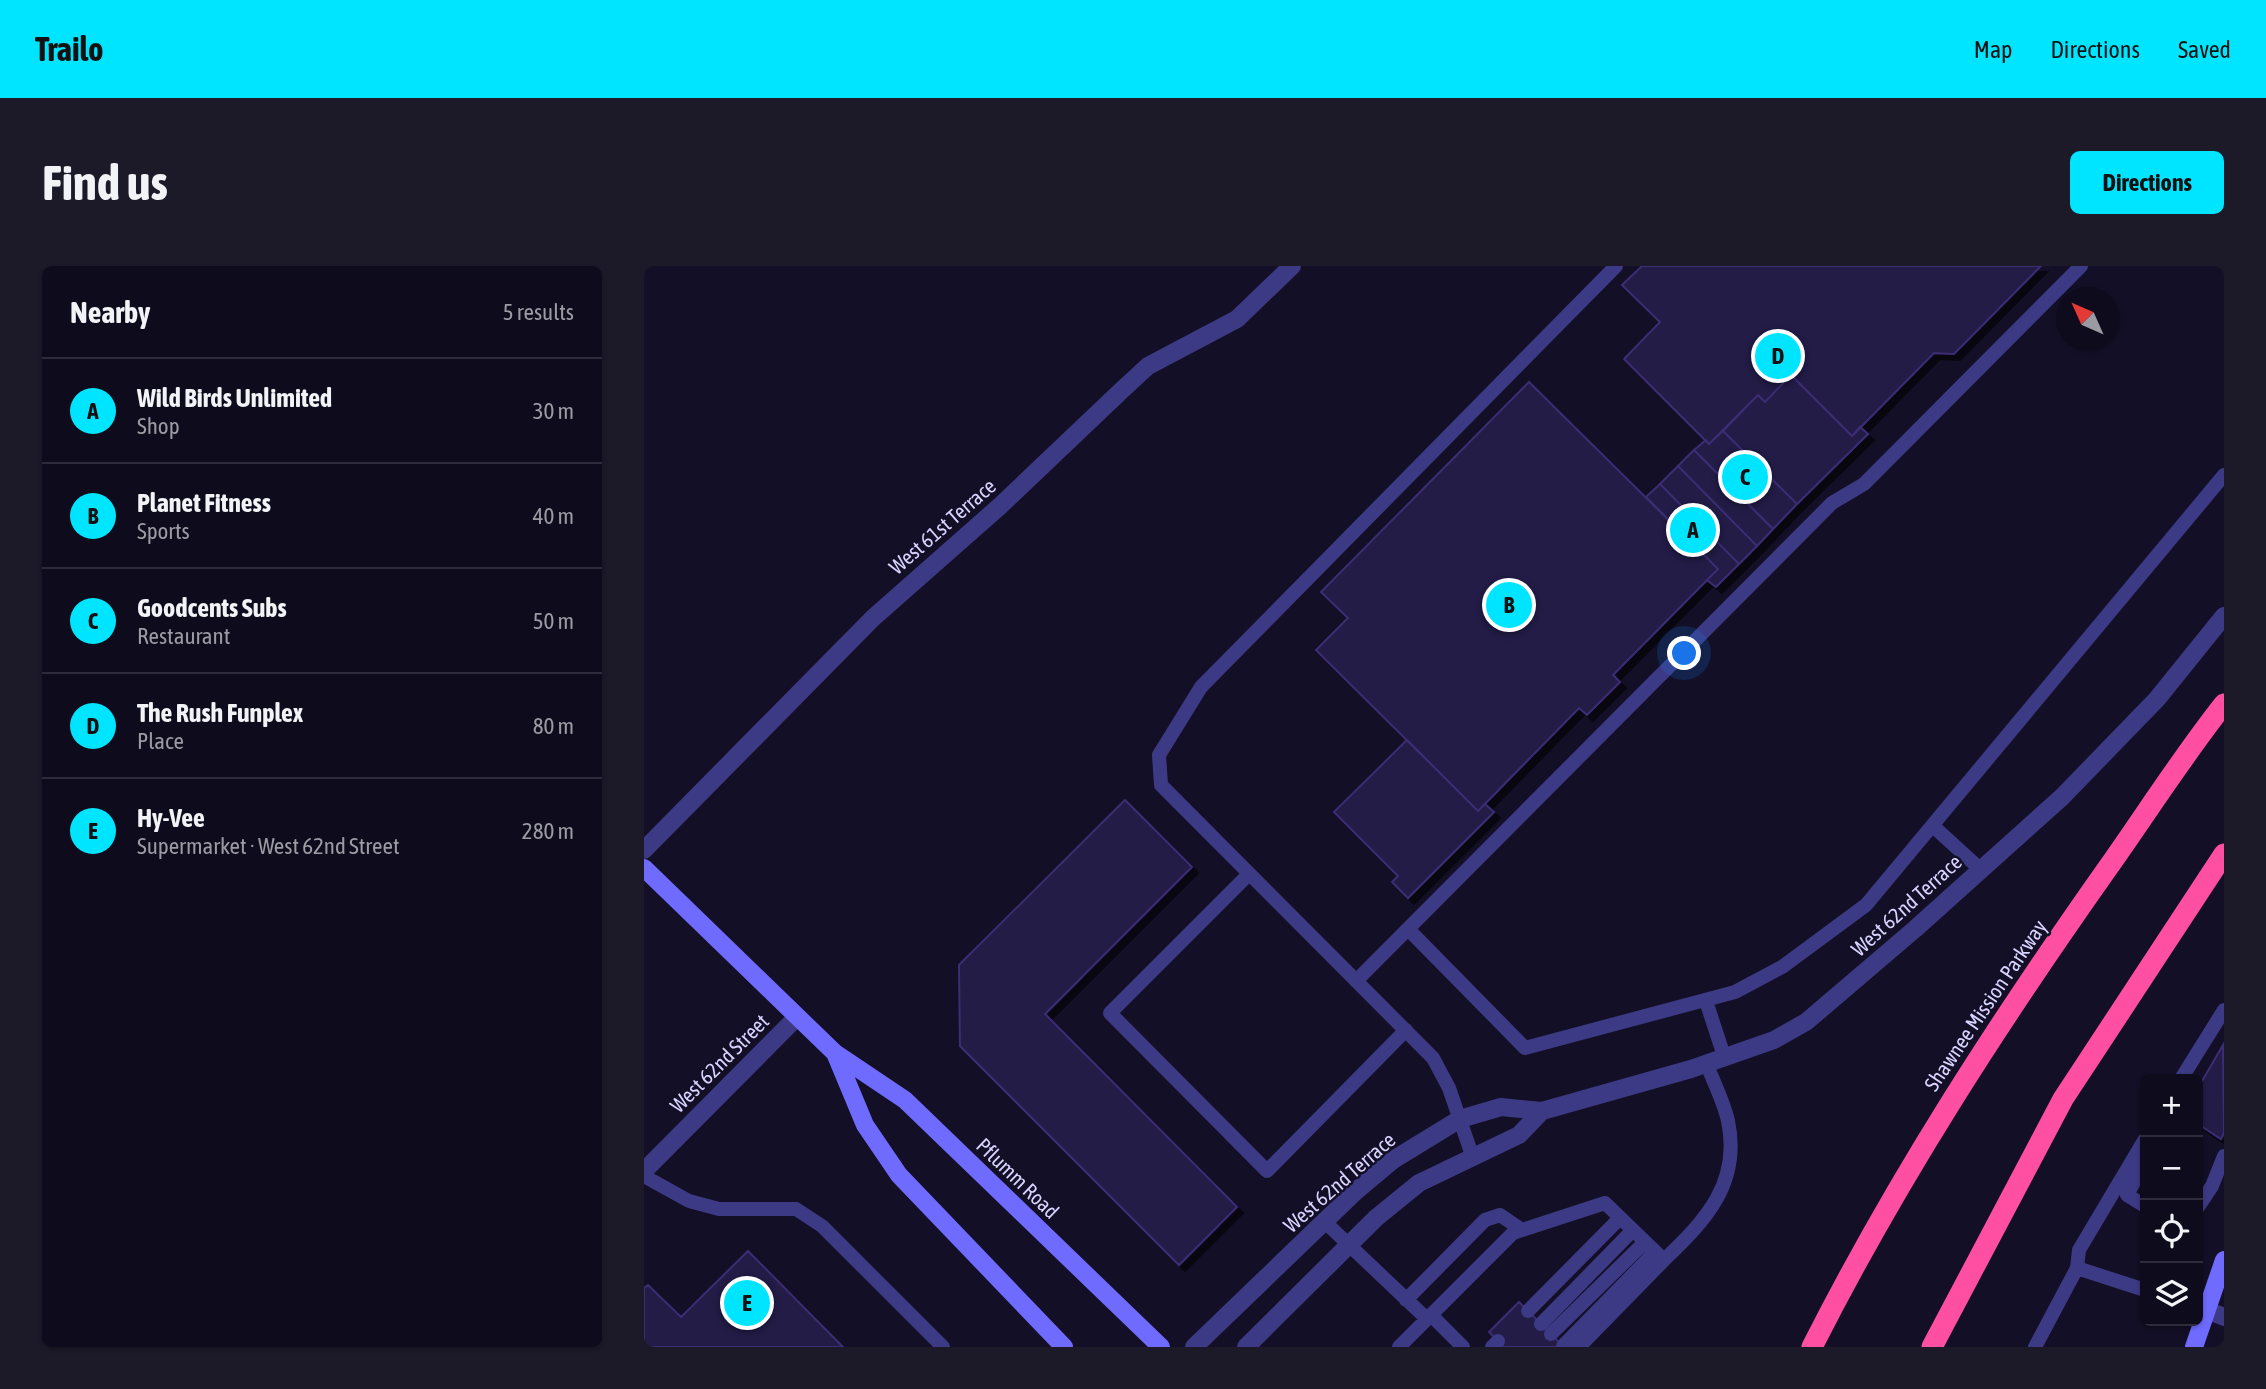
<!DOCTYPE html>
<meta charset="utf-8">
<style>
body{margin:0;font-family:"Asap Condensed",sans-serif;background:#1c1929;color:#f1f3f6}
.controls{position:absolute;right:21px;bottom:21px;display:grid;overflow:hidden;border-radius:10px;box-shadow:0 2px 5px #0004}
.controls button{width:63px;height:63px;display:grid;place-items:center;padding:0;border:0;border-bottom:2px solid #2e2b3b;background:#0e0b1c;color:#f1f3f6;font:35px sans-serif}
.compass{position:absolute;left:1412px;top:21px;width:63px;height:63px;border-radius:50%;background:#0e0b1c;box-shadow:0 2px 5px #0004;rotate:315deg}
.you{position:absolute;left:1041px;top:388px;width:24px;height:24px;margin:-18px;border:5px solid #fff;border-radius:50%;background:#1a73e8;box-shadow:0 0 0 10px #1a73e833}
.badge{display:grid;place-items:center;width:46px;height:46px;border-radius:50%;background:#00e5ff;color:#111;font-size:23px;font-weight:700}
.pin{position:absolute;translate:-50% -50%;border:4px solid #fff;box-shadow:0 2px 7px #0006}
.list{margin:0;padding:0;list-style:none}
h2{display:flex;justify-content:space-between;align-items:center;height:91px;margin:0;padding:0 28px;font-size:30px}
h2 small{font-size:23px;font-weight:400;color:#9b9ba3}
.list li{display:grid;grid-template-columns:46px 1fr auto;gap:21px;align-items:center;box-sizing:border-box;height:105px;padding:0 28px;border-top:2px solid #2e2b3b}
.list b{display:block;font-size:26px;white-space:nowrap}
.list p{margin:0;font-size:23px;white-space:nowrap;color:#9b9ba3}
.list em{font-size:23px;font-style:normal;color:#9b9ba3}
.icon{flex:none;width:38px;height:38px;fill:none;stroke:currentColor;stroke-width:2;stroke-linecap:round;stroke-linejoin:round}
.map{position:relative;flex:none;width:1580px;height:1081px;overflow:hidden;border-radius:10px}
header{display:flex;align-items:center;gap:42px;box-sizing:border-box;height:98px;padding:0 35px;background:#00e5ff;color:#111}
header strong{font-size:33px}
nav{display:flex;gap:38px;margin-inline-start:auto;font-size:24px}
.intro{display:flex;align-items:center;justify-content:space-between;box-sizing:border-box;height:168px;padding:0 42px}
h1{margin:0;font-size:49px}
.button{padding:18px 32px;border-radius:10px;background:#00e5ff;color:#111;font-size:24px;font-weight:700}
main{display:flex;gap:42px;padding:0 42px}
aside{flex:1;background:#0e0b1c;border-radius:10px;box-shadow:0 2px 5px #0004}
.map>svg:first-child{display:block}
.building{fill:#241b47;stroke:#3b2d73;stroke-width:2;filter:url(#shadow)}
.lines{fill:none;stroke-linecap:round;stroke-linejoin:round}
.lane{stroke:#3d3a85;stroke-width:14}
.street{stroke:#3d3a85;stroke-width:18}
.secondary{stroke:#6f6bff;stroke-width:18}
.highway{stroke:#ff4fa3;stroke-width:21}
.labels{text-anchor:middle;dominant-baseline:central;stroke-width:5;stroke-linejoin:round;paint-order:stroke}
.street-label{font-size:21px;fill:#d9d4ff;stroke:#130f26}
</style>
<header>
<strong>Trailo</strong>
<nav><a>Map</a><a>Directions</a><a>Saved</a></nav>
</header>
<div class="intro"><h1>Find us</h1><a class="button">Directions</a></div>
<main>
<aside>
<h2>Nearby<small>5 results</small></h2>
<ul class="list">
<li><span class="badge">A</span><div><b>Wild Birds Unlimited</b><p>Shop</p></div><em>30 m</em></li>
<li><span class="badge">B</span><div><b>Planet Fitness</b><p>Sports</p></div><em>40 m</em></li>
<li><span class="badge">C</span><div><b>Goodcents Subs</b><p>Restaurant</p></div><em>50 m</em></li>
<li><span class="badge">D</span><div><b>The Rush Funplex</b><p>Place</p></div><em>80 m</em></li>
<li><span class="badge">E</span><div><b>Hy-Vee</b><p>Supermarket · West 62nd Street</p></div><em>280 m</em></li>
</ul>
</aside>
<div class="map">
<svg width="1580" height="1081" viewBox="0 0 1580 1081">
<defs>
<filter id="shadow"><feDropShadow dx="6" dy="6" stdDeviation="0" flood-color="#0009"/></filter>
</defs>
<rect width="100%" height="100%" fill="#130f26"/>
<!-- building -->
<path class="building" d="M998 0H1397L1310 88 1290 87 1208 170 1147 109 1121 136 1114 129 1065 178 980 93 1016 56 978 19Z
M1147 109 1208 170 1216 161 1224 168 1153 238 1079 165 1114 129 1121 136Z
M885 116 1074 303 969 409 976 416 943 449 935 442 834 545 672 384 704 352 677 326Z
M1079 165 1153 238 1129 263 1050 184 1062 174 1065 178Z
M1050 184 1129 263 1113 280 1034 200Z
M1034 200 1113 280 1095 298 1016 218Z
M1016 218 1095 298 1072 321 1063 314 1074 303 1002 231Z
M763 474 834 545 841 538 850 546 764 632 748 616 754 610 690 546Z
M481 534 548 601 401 748 593 941 535 999 316 780 315 699Z
M1579 779 1580 867 1577 873 1554 858V822Z
M104 985 199 1081H0V1022L4 1019 37 1051Z
M875 1036 920 1081H860L845 1066Z"/>
<g class="lines">
<!-- lane -->
<path class="lane" d="M1289 560 1336 603
M605 608 466 747 623 905 762 764
M764 663 881 782 1091 726 1138 701 1222 639 1580 209
M712 715 1188 237 1220 218 1437 0
M1062 735 1081 793
M1537 813 1580 744
M828 889 805 822 789 792 517 519 515 489 557 421 972 0
M1501 896 1483 929 1501 940
M0 910 45 935 75 943H152L178 960 299 1081
M1554 941 1568 920 1580 890
M681 956 783 1053 869 967 961 937 1020 994C1062 954 1097 917 1084 855 1080 836 1070 817 1063 799
M1433 1002 1435 984 1501 873
M762 1034 841 954 856 949 878 964
M884 1045 976 952
M787 1049 819 1081
M897 1058 989 964
M907 1068 1001 976
M919 1080 1011 986
M755 1081 783 1053
M848 1081 854 1075
M935 1081 1020 994
M1391 1081 1433 1002 1501 1024"/>
<!-- street -->
<path class="street" d="M0 584 229 352 356 240 478 124 504 100 593 53 648 0
M0 905 153 751
M1563 1044 1580 1051
M550 1081 712 925 749 894 816 853 857 841 898 845 1047 803 1130 774 1162 756 1271 663 1418 531 1513 433 1580 350
M602 1081 732 952 775 917 875 869 898 845"/>
<!-- secondary -->
<path class="secondary" d="M0 602 191 787 261 834 517 1081
M191 787 221 859 255 909 420 1081
M1550 1081 1580 994"/>
<!-- highway -->
<path class="highway" d="M1168 1081C1253 913 1355 756 1463 603 1502 548 1538 491 1580 438
M1288 1081 1419 833 1580 588"/>
</g>
<g class="labels">
<!-- street labels -->
<g class="street-label">
<text transform="translate(298 260) rotate(-41)">West 61st Terrace</text>
<text transform="translate(1262 639) rotate(-42)">West 62nd Terrace</text>
<text transform="translate(1341 739) rotate(-56)">Shawnee Mission Parkway</text>
<text transform="translate(75 797) rotate(-45)">West 62nd Street</text>
<text transform="translate(374 912) rotate(44)">Pflumm Road</text>
<text transform="translate(695 916) rotate(-41)">West 62nd Terrace</text>
</g>
</g>
</svg>
<div class="controls">
<button>+</button>
<button>−</button>
<button><svg class="icon" aria-label="locate" viewBox="0 0 24 24"><circle cx="12" cy="12" r="6"/><path d="M12 2v4M12 18v4M2 12h4M18 12h4"/></svg></button>
<button><svg class="icon" aria-label="layers" viewBox="0 0 24 24"><path d="M12 4l9 5-9 5-9-5zM3 14l9 5 9-5"/></svg></button>
</div>
<svg class="compass" viewBox="-18 -18 36 36"><path d="M0-13l5 13h-10z" fill="#e53935"/><path d="M0 13l5-13h-10z" fill="#9b9ba3"/></svg>
<div class="you"></div>
<div class="pin badge" style="left:1049px;top:264px">A</div>
<div class="pin badge" style="left:865px;top:339px">B</div>
<div class="pin badge" style="left:1101px;top:211px">C</div>
<div class="pin badge" style="left:1134px;top:90px">D</div>
<div class="pin badge" style="left:103px;top:1037px">E</div>
</div>
</main>
